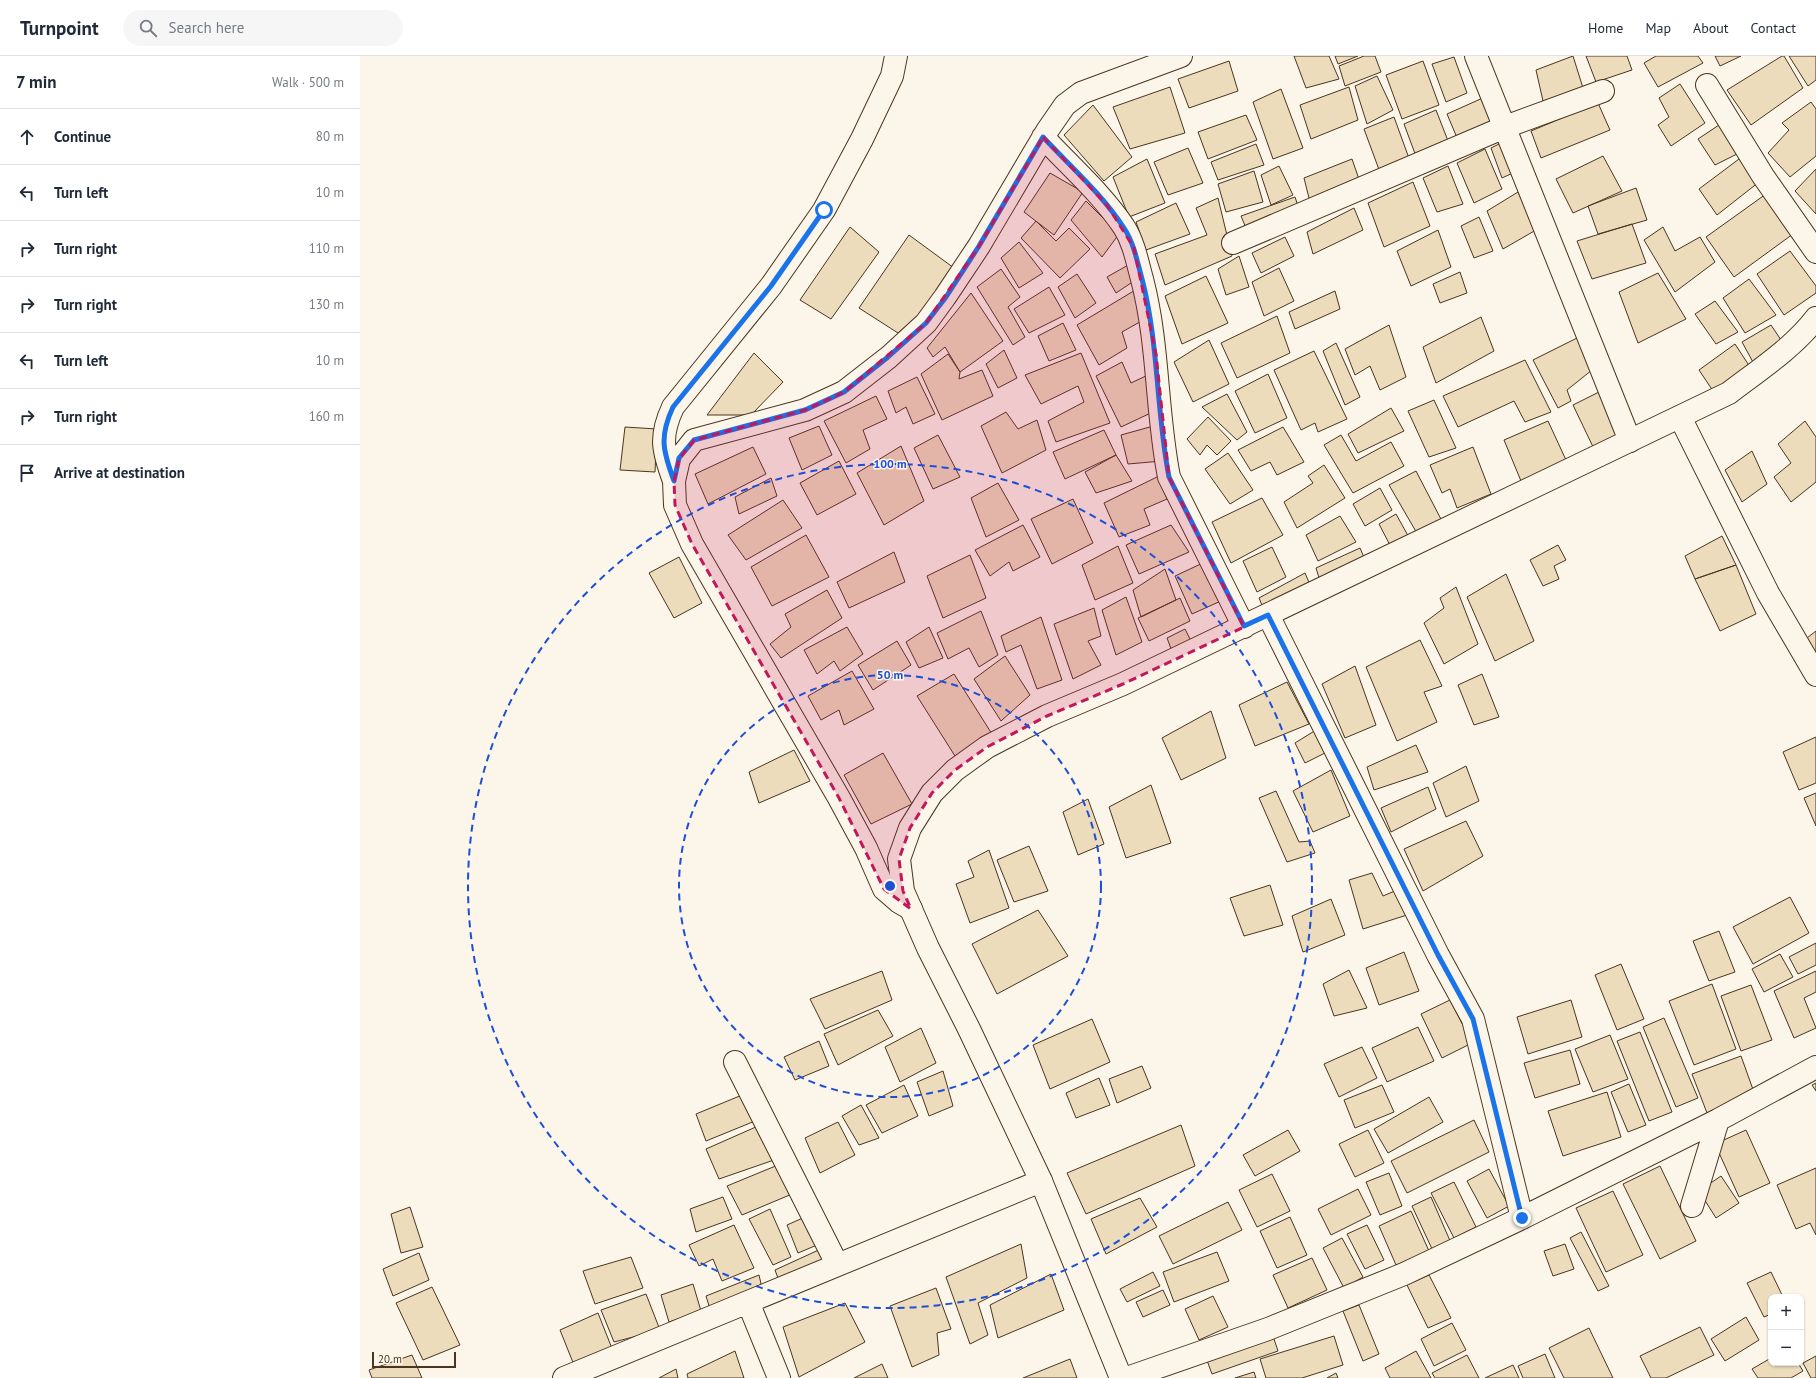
<!DOCTYPE html>
<meta charset="utf-8">
<style>
body{margin:0;font-family:"PT Sans",sans-serif;background:#f6f6f7;color:#1f2937}
.controls{position:absolute;right:12px;bottom:12px;display:grid;overflow:hidden;border-radius:8px;box-shadow:0 1px 3px #0004}
.controls button{width:36px;height:36px;display:grid;place-items:center;padding:0;border:0;border-bottom:1px solid #e0e1e3;background:#fff;color:#1f2937;font:20px sans-serif}
.scale{position:absolute;left:12px;bottom:10px;width:84px;box-sizing:border-box;padding-left:4px;border:2px solid #4a3520;border-top:0;font-size:11px;line-height:14px;white-space:nowrap;color:#4a3520;-webkit-text-stroke:3px #fbf6e9;paint-order:stroke}
.stop{position:absolute;width:12px;height:12px;margin:-9px;border:3px solid #1a73e8;border-radius:50%;background:#fff}
.stop.end{background:#1a73e8;border-color:#fff;box-shadow:0 1px 4px #0008}
.list{margin:0;padding:0;list-style:none}
h2{display:flex;justify-content:space-between;align-items:center;height:52px;margin:0;padding:0 16px;font-size:17px}
h2 small{font-size:13px;font-weight:400;color:#747a83}
.list li{display:grid;grid-template-columns:26px 1fr auto;gap:12px;align-items:center;box-sizing:border-box;height:56px;padding:0 16px;border-top:1px solid #e0e1e3}
.list b{display:block;font-size:15px;white-space:nowrap}
.list em{font-size:13px;font-style:normal;color:#747a83}
.icon{flex:none;width:22px;height:22px;fill:none;stroke:currentColor;stroke-width:2;stroke-linecap:round;stroke-linejoin:round}
.map{position:relative;flex:none;width:1456px;height:1322px;overflow:hidden}
header{display:flex;align-items:center;gap:24px;box-sizing:border-box;height:56px;padding:0 20px;background:#fff;border-bottom:1px solid #e0e1e3}
header strong{font-size:19px}
nav{display:flex;gap:22px;margin-inline-start:auto;font-size:14px}
.search{width:280px;height:36px;background:#f6f6f7;display:flex;align-items:center;gap:10px;box-sizing:border-box;padding:0 14px;border-radius:22px;color:#747a83;font-size:15px}
main{display:flex}
aside{flex:1;background:#fff}
.map>svg:first-child{display:block}
.building{fill:#ecdcbc;stroke:#4a3520}
.lines{fill:none;stroke-linecap:round;stroke-linejoin:round}
.street-casing{stroke:#4a3520;stroke-width:24}
.primary-casing{stroke:#4a3520;stroke-width:24}
.street{stroke:#fbf6e9;stroke-width:22}
.primary{stroke:#fbf6e9;stroke-width:22}
.route{stroke:#1a73e8;stroke-width:5}
.marked{fill:#c2185b;fill-opacity:0.2;stroke:#c2185b;stroke-width:3;stroke-dasharray:8 5;stroke-linejoin:round}
.ring{fill:none;stroke:#1d4ed8;stroke-width:2;stroke-dasharray:7 5}
.centre{fill:#1d4ed8;stroke:#fbf6e9;stroke-width:2}
.ring-label{font-size:12px;text-anchor:middle;font-weight:bold;fill:#1d4ed8;stroke:#fbf6e9;stroke-width:3;stroke-linejoin:round;paint-order:stroke}
</style>
<header>
<strong>Turnpoint</strong>
<div class="search"><svg class="icon" aria-label="search" viewBox="0 0 24 24"><circle cx="10" cy="10" r="6"/><path d="M15 15l6 6"/></svg>Search here</div>
<nav><a>Home</a><a>Map</a><a>About</a><a>Contact</a></nav>
</header>
<main>
<aside>
<h2>7 min<small>Walk · 500 m</small></h2>
<ul class="list">
<li><svg class="icon" aria-label="ahead" viewBox="0 0 24 24"><path d="M12 20V5M6 11l6-6 6 6"/></svg><div><b>Continue</b></div><em>80 m</em></li>
<li><svg class="icon" aria-label="left" viewBox="0 0 24 24"><path d="M17 20v-9H6M10 6l-5 5 5 5"/></svg><div><b>Turn left</b></div><em>10 m</em></li>
<li><svg class="icon" aria-label="right" viewBox="0 0 24 24"><path d="M7 20v-9h11M14 6l5 5-5 5"/></svg><div><b>Turn right</b></div><em>110 m</em></li>
<li><svg class="icon" aria-label="right" viewBox="0 0 24 24"><path d="M7 20v-9h11M14 6l5 5-5 5"/></svg><div><b>Turn right</b></div><em>130 m</em></li>
<li><svg class="icon" aria-label="left" viewBox="0 0 24 24"><path d="M17 20v-9H6M10 6l-5 5 5 5"/></svg><div><b>Turn left</b></div><em>10 m</em></li>
<li><svg class="icon" aria-label="right" viewBox="0 0 24 24"><path d="M7 20v-9h11M14 6l5 5-5 5"/></svg><div><b>Turn right</b></div><em>160 m</em></li>
<li><svg class="icon" aria-label="arrive" viewBox="0 0 24 24"><path d="M6 21V4h12l-3 4 3 4H6"/></svg><div><b>Arrive at destination</b></div></li>
</ul>
</aside>
<div class="map">
<svg width="1456" height="1322" viewBox="0 0 1456 1322">
<rect width="100%" height="100%" fill="#fbf6e9"/>
<!-- building -->
<path class="building" d="M934 0H969L979 23 946 32Z
M975 0H998L978 8Z
M1004 0H1015L1021 16 985 30 979 10Z
M1213 0 1223 32 1183 45 1176 14Z
M1226 0H1267L1272 14 1236 26Z
M1296 0H1338L1343 7 1298 31 1284 7Z
M1355 0H1381L1360 10Z
M1422 0H1424L1443 32 1391 69 1367 34Z
M1429 0H1456V24L1448 30Z
M1094 1 1107 37 1086 46 1072 8Z
M869 5 878 35 829 52 818 23Z
M1063 5 1079 49 1042 63 1026 19Z
M1017 20 1033 54 1007 68 995 30Z
M1320 28 1345 67 1311 90 1298 69 1309 61 1299 42Z
M810 31 825 77 770 93 753 51Z
M989 31 998 64 951 83 940 49Z
M921 33 943 92 913 103 893 46Z
M1125 41 1137 69 1098 84 1087 58Z
M1451 46 1456 53V100L1430 121 1408 97 1429 74 1422 67Z
M1238 47 1250 74 1181 102 1171 75Z
M733 49 772 101 744 125 704 79Z
M1076 54 1090 90 1057 103 1044 68Z
M886 59 897 84 848 103 838 76Z
M1034 61 1050 105 1021 119 1004 73Z
M1362 67 1379 97 1355 109 1338 83Z
M1145 85 1157 115 1142 122 1131 92Z
M896 88 904 109 858 124 851 106Z
M828 92 843 127 808 139 794 106Z
M1125 93 1142 133 1114 147 1097 107Z
M1243 100 1262 135 1213 157 1196 123Z
M1383 100 1399 126 1357 159 1339 133Z
M787 103 805 147 769 161 753 121Z
M992 103 1001 129 951 150 944 122Z
M919 110 933 139 911 149 901 119Z
M1088 110 1103 148 1077 156 1063 122Z
M1456 113V158L1435 135Z
M894 115 903 146 866 156 858 128Z
M690 117 723 136 694 179 664 156Z
M1053 126 1070 170 1024 191 1008 147Z
M1276 132 1287 164 1238 178 1228 150Z
M1158 136 1176 174 1143 193 1127 155Z
M1406 138 1433 178 1374 221 1346 181Z
M935 141 940 156 888 177 881 160Z
M858 142 872 200 805 229 795 198 847 179 836 152Z
M726 145 759 178 742 201 711 164Z
M816 147 830 178 786 194 776 166Z
M994 152 1003 174 953 198 947 176Z
M1119 161 1133 195 1114 202 1101 170Z
M676 165 696 185 709 172 730 193 700 222 661 182Z
M1272 168 1286 207 1232 223 1217 185Z
M490 171 519 196 471 263 440 244Z
M1303 171 1315 195 1340 181 1355 206 1315 236 1284 184Z
M1078 174 1091 211 1051 230 1037 195Z
M549 179 594 212 563 255 538 277 499 252Z
M925 181 934 200 901 217 892 197Z
M659 186 683 217 659 232 641 202Z
M1430 195 1456 230V237L1424 259 1397 218Z
M879 200 889 231 866 239 858 213Z
M770 208 777 223 756 237 747 221Z
M919 212 934 245 904 260 892 226Z
M641 213 660 241 648 251 665 281 653 289 617 231Z
M1100 216 1107 237 1080 247 1073 228Z
M1298 217 1326 263 1278 287 1259 236Z
M717 218 736 247 715 262 698 231Z
M846 220 868 267 822 288 805 240Z
M1389 223 1416 259 1385 277 1363 242Z
M689 231 705 259 669 277 654 253Z
M777 233 785 263 762 276 767 292 739 309 717 269Z
M975 235 980 253 935 273 929 256Z
M611 237 643 285 600 316 585 291 573 301 567 292Z
M1355 245 1378 276 1356 288 1335 258Z
M917 260 930 297 877 322 861 287Z
M1121 261 1134 295 1076 327 1063 291Z
M703 267 716 294 689 305 678 280Z
M1029 269 1046 321 1020 334 1010 310 995 319 985 293Z
M1411 269 1423 287 1394 308 1382 286Z
M1217 282 1232 314 1207 334 1211 345 1198 352 1173 304Z
M849 284 869 328 833 346 814 306Z
M976 287 1000 341 985 349 963 295Z
M1375 288 1390 311 1353 335 1339 314Z
M644 294 657 322 638 332 626 308Z
M954 295 987 363 958 376 955 367 941 374 914 314Z
M394 297 423 326 391 359H347Z
M721 297 750 367 696 386 688 365 724 346 718 330 681 348 665 319Z
M588 298 600 316 599 323 622 314 633 340 582 364 561 318Z
M1165 304 1191 356 1165 366 1154 345 1098 371 1083 340Z
M762 306 771 327 790 318 795 355 761 371 736 320Z
M908 318 927 362 895 377 875 335Z
M557 321 575 358 553 368 546 351 536 357 528 335Z
M1243 334 1263 383 1235 395 1213 349Z
M867 338 887 376 877 384 842 351Z
M516 340 527 363 503 374 510 393 486 407 464 365Z
M1074 344 1096 392 1069 401 1048 355Z
M1031 352 1044 375 998 397 988 378Z
M646 356 658 373 677 364 686 394 642 417 621 370Z
M848 361 871 385 857 399 847 389 840 399 827 383Z
M1188 365 1206 404 1161 425 1144 384Z
M1445 365 1456 381V426L1431 446 1414 421 1431 407 1418 388Z
M797 369 802 405 768 408 761 379Z
M459 370 472 399 442 414 429 382Z
M265 371 297 373 295 416 260 414Z
M923 371 944 406 917 419 910 406 891 415 878 394Z
M744 374 756 399 705 423 693 396Z
M578 379 600 421 573 433 554 392Z
M981 379 996 405 1031 386 1044 410 993 437 964 389Z
M541 390 564 445 524 469 497 417Z
M393 391 406 418 348 448 335 418Z
M1113 391 1131 438 1097 452 1090 433 1082 437 1070 409Z
M1392 395 1407 428 1382 446 1365 414Z
M868 397 893 434 870 448 845 413Z
M756 399 772 425 736 437 725 416Z
M479 405 496 438 457 459 440 427Z
M964 409 985 442 937 472 924 446 953 427 948 420Z
M1056 415 1083 467 1058 479 1029 429Z
M799 420 807 443 784 453 790 469 759 481 744 447Z
M411 422 417 440 379 458 375 441Z
M638 427 659 464 626 481 611 442Z
M1020 432 1032 454 1005 470 993 448Z
M902 442 923 479 871 507 852 466Z
M713 443 733 487 692 508 671 463Z
M423 444 442 472 386 504 368 479Z
M1036 458 1051 485 1032 493 1019 468Z
M980 460 996 486 958 505 946 479Z
M663 469 680 501 653 515 649 506 630 520 615 494Z
M811 469 829 496 779 518 766 489Z
M446 479 469 521 412 550 391 511Z
M1362 480 1376 509 1335 523 1325 500Z
M1198 489 1206 504 1194 510 1199 523 1183 530 1170 504Z
M758 490 773 527 735 544 722 509Z
M912 491 926 521 897 536 883 505Z
M1000 492 1006 506 960 525 956 512Z
M534 496 545 526 489 552 477 526Z
M610 499 626 542 583 562 567 520Z
M319 501 342 547 314 562 289 517Z
M845 506 863 544 832 558 815 520Z
M1376 509 1396 558 1360 575 1335 523Z
M805 513 816 544 781 561 773 534Z
M945 517 951 531 904 554 899 542Z
M1146 518 1174 585 1135 605 1107 541Z
M1096 531 1118 588 1084 608 1064 567 1084 552 1080 542Z
M467 534 482 562 421 602 410 588 431 571 425 558Z
M766 541 782 586 756 599 742 554Z
M820 542 830 565 789 585 778 562Z
M734 552 741 580 728 585 741 609 713 623 694 568Z
M621 555 638 599 619 611 609 592 588 603 577 577Z
M681 561 702 624 677 633 661 589 646 596 641 580Z
M487 571 503 598 480 615 474 605 457 618 444 594Z
M569 571 583 602 559 612 546 586Z
M825 573 833 589 813 598 807 582Z
M1456 575V601L1443 585Z
M1060 584 1082 630 1064 636 1077 666 1037 685 1006 611Z
M537 585 551 609 513 634 498 609Z
M645 600 670 639 641 665 614 623Z
M995 610 1016 669 985 682 962 628Z
M492 615 514 653 484 669 479 654 461 664 448 640Z
M594 618 632 678 595 700 557 640Z
M1122 618 1139 661 1114 669 1098 629Z
M927 626 949 668 895 690 879 649Z
M851 655 866 702 821 724 802 682Z
M956 674 965 697 945 707 935 687Z
M1456 681V727L1439 734 1423 696Z
M1056 689 1068 716 1014 734 1007 711Z
M434 694 450 725 399 747 389 716Z
M523 697 552 748 511 768 484 719Z
M1106 710 1119 745 1086 761 1073 727Z
M971 714 990 760 953 776 933 735Z
M791 729 811 787 766 802 749 751Z
M1068 731 1076 753 1031 776 1021 752Z
M916 735 939 786 950 785 955 797 927 806 899 742Z
M1456 737V770L1444 742Z
M728 743 744 788 718 799 703 756Z
M1106 765 1123 800 1063 835 1044 793Z
M669 790 688 835 654 846 637 804Z
M629 794 649 852 610 867 596 828 614 821 608 805Z
M1012 817 1023 840 1037 834 1047 859 1003 873 989 824Z
M910 829 923 869 884 880 870 842Z
M1430 841 1449 877 1393 908 1373 871Z
M971 843 985 879 943 896 932 860Z
M678 854 708 900 637 938 612 888Z
M1359 875 1375 916 1349 925 1333 885Z
M1456 887V909L1438 918 1429 901Z
M1044 896 1059 935 1019 949 1006 912Z
M1420 898 1433 921 1404 936 1392 913Z
M1261 908 1284 963 1257 974 1235 919Z
M989 914 1007 952 974 960 963 928Z
M522 915 532 944 465 973 450 943Z
M1456 915V936L1444 942 1456 972 1434 982 1414 935Z
M1352 928 1376 993 1334 1009 1309 945Z
M1391 929 1412 984 1381 995 1361 940Z
M1090 944 1112 987 1082 1002 1061 958Z
M1211 944 1222 981 1168 998 1157 961Z
M518 954 533 980 478 1009 464 978Z
M1304 962 1338 1042 1316 1051 1283 971Z
M732 963 750 1006 690 1033 673 989Z
M1058 971 1074 1005 1027 1026 1012 992Z
M561 972 576 1007 540 1026 525 991Z
M1280 976 1312 1056 1289 1065 1257 985Z
M1250 979 1268 1023 1233 1036 1215 993Z
M459 985 469 1010 435 1024 424 1001Z
M1002 991 1017 1022 979 1041 964 1008Z
M1210 994 1220 1028 1175 1042 1164 1007Z
M1381 1000 1395 1039 1347 1057 1332 1018Z
M782 1010 791 1032 757 1047 749 1023Z
M583 1015 593 1050 569 1060 557 1026Z
M739 1022 750 1049 716 1062 706 1037Z
M1456 1027V1035L1452 1029Z
M1269 1028 1286 1069 1268 1076 1251 1036Z
M544 1029 558 1060 522 1077 506 1049Z
M1022 1029 1034 1056 995 1072 984 1044Z
M1247 1036 1261 1081 1203 1100 1188 1055Z
M382 1039 395 1065 346 1085 336 1058Z
M1069 1041 1083 1066 1028 1097 1014 1073Z
M501 1049 519 1082 499 1089 482 1060Z
M1114 1064 1129 1096 1047 1137 1031 1105Z
M478 1066 495 1099 460 1117 445 1082Z
M821 1069 835 1110 726 1158 707 1117Z
M398 1070 414 1104 359 1123 346 1093Z
M928 1074 940 1095 895 1120 883 1099Z
M1008 1074 1024 1107 995 1121 979 1088Z
M1386 1074 1410 1127 1379 1141 1355 1088Z
M418 1109 432 1138 382 1159 367 1130Z
M1300 1110 1336 1185 1300 1203 1263 1128Z
M1456 1112V1179L1450 1167 1436 1173 1417 1129Z
M1129 1113 1149 1150 1127 1162 1107 1125Z
M1029 1117 1042 1150 1020 1159 1006 1126Z
M912 1118 930 1155 897 1171 879 1134Z
M1361 1120 1379 1147 1356 1162 1339 1135Z
M1094 1126 1116 1171 1094 1182 1071 1137Z
M998 1133 1011 1159 971 1179 958 1153Z
M1253 1135 1283 1199 1246 1216 1216 1152Z
M363 1141 372 1163 336 1176 330 1153Z
M1071 1141 1091 1187 1073 1195 1052 1150Z
M780 1142 797 1171 746 1198 731 1163Z
M868 1146 882 1174 813 1208 799 1180Z
M50 1151 63 1191 41 1197 31 1158Z
M410 1153 431 1201 413 1209 389 1163Z
M1051 1155 1069 1195 1036 1209 1019 1170Z
M445 1161 457 1189 438 1197 427 1169Z
M930 1161 947 1199 917 1212 900 1175Z
M374 1169 394 1212 362 1225 353 1203 339 1210 329 1189Z
M1007 1169 1024 1204 1005 1213 987 1178Z
M1221 1176 1249 1230 1238 1235 1210 1182Z
M982 1182 1003 1221 984 1232 963 1192Z
M661 1188 667 1222 618 1247 628 1279 610 1288 586 1221Z
M1205 1188 1214 1213 1193 1220 1184 1195Z
M463 1192 468 1206 419 1225 415 1214Z
M857 1196 869 1225 814 1246 803 1216Z
M59 1197 69 1224 33 1240 23 1213Z
M271 1201 283 1232 235 1248 223 1215Z
M952 1202 967 1234 928 1252 913 1219Z
M793 1216 800 1230 767 1246 760 1233Z
M1411 1216 1423 1241H1411V1258L1404 1261 1387 1227Z
M691 1218 704 1254 638 1282 630 1249Z
M399 1219 402 1232 350 1253 346 1240Z
M1069 1219 1091 1262 1068 1272 1047 1229Z
M333 1228 341 1255 309 1266 301 1239Z
M72 1231 100 1289 63 1304 36 1247Z
M576 1232 591 1273 577 1277 579 1299 552 1311 530 1250Z
M803 1234 810 1249 783 1261 776 1246Z
M286 1238 300 1274 254 1286 241 1254Z
M853 1240 868 1271 839 1284 825 1253Z
M485 1247 505 1286 439 1321 423 1271Z
M999 1249 1019 1298 1003 1305 983 1255Z
M238 1257 253 1295 214 1309 200 1274Z
M1386 1261 1399 1284 1365 1305 1351 1283Z
M1092 1267 1106 1294 1074 1310 1061 1283Z
M1340 1271 1354 1299 1306 1322H1291L1280 1300Z
M1229 1272 1253 1322H1204L1189 1292Z
M912 1277 918 1295 852 1318 845 1299Z
M974 1280 983 1309 942 1322H906L900 1303Z
M375 1295 384 1322H328L327 1318Z
M1056 1295 1071 1322H1030L1025 1312Z
M1185 1298 1195 1322H1163L1158 1310Z
M52 1299 62 1322H12L9 1314Z
M1107 1299 1119 1322H1075L1072 1317Z
M1456 1300V1322H1451L1443 1307Z
M1411 1302V1307H1438L1443 1315 1431 1322H1398L1392 1313Z
M710 1303 717 1322H663Z
M522 1308 528 1322H494Z
M1153 1309 1159 1322H1125Z
M316 1313 318 1322H299Z
M894 1316 896 1322H875Z
M976 1317 978 1322H967Z"/>
<g class="lines">
<!-- street casing -->
<g class="street-casing">
<path id="street" d="M1116 0 1270 385
M1347 29 1403 120 1456 196
M683 81C710 110 742 138 764 171 774 187 777 205 782 223 799 288 796 355 809 421L884 571
M873 187 1145 71 1243 35
M1320 361 1408 537 1456 619
M314 425C303 395 299 381 313 351L411 230 464 154 502 83 532 20 536 0
M908 559 1078 899 1113 963 1162 1162
M551 853 539 846 524 833 506 792 479 742 332 488 315 449 314 425 319 403 334 384 445 354 484 336 529 301 566 267 585 241 619 190 687 75 705 49 721 37 821 0
M375 1006 477 1208
M1332 1150 1358 1064
M204 1322 388 1246
M419 1322 388 1246 681 1125
M767 1322 908 1273 1044 1218 1162 1162 1358 1064 1456 1011"/>
</g>
<!-- primary casing -->
<g class="primary-casing">
<path id="primary" d="M761 1322 681 1125 609 973 568 892 543 835 539 803 550 772 572 737 595 714 627 691 687 660 763 628 1369 337C1399 314 1433 292 1456 262"/>
</g>
<!-- street -->
<use href="#street" class="street"/>
<!-- primary -->
<use href="#primary" class="primary"/>
</g>
<g class="lines">
<!-- route -->
<path class="route" d="M464 154 411 230 313 351C299 381 303 395 314 425L319 402 334 384 445 354 484 336 528 301 566 267 586 241 619 190 683 81C710 110 742 138 764 172 774 187 777 205 782 223 799 288 796 355 809 421L884 570 908 559 1078 899 1113 963 1162 1162"/>
</g>
<!-- marked area -->
<path class="marked" d="M683 81 747 149 774 192 796 298 809 421 884 571 763 628 687 660 627 691 595 714 572 737 550 772 539 803 543 835 551 853 524 833 479 742 332 488 315 449 314 425 319 403 334 384 445 354 484 336 566 267 619 190Z"/>
<!-- distance rings -->
<g class="ring">
<circle cx="530" cy="830" r="211"/>
<circle cx="530" cy="830" r="422"/>
</g>
<circle cx="530" cy="830" r="6" class="centre"/>
<g class="ring-label">
<text x="530" y="412">100 m</text>
<text x="530" y="623">50 m</text>
</g>
</svg>
<div class="controls">
<button>+</button>
<button>−</button>
</div>
<div class="scale">20 m</div>
<div class="stop" style="left:464px;top:154px"></div>
<div class="stop end" style="left:1162px;top:1162px"></div>
</div>
</main>
